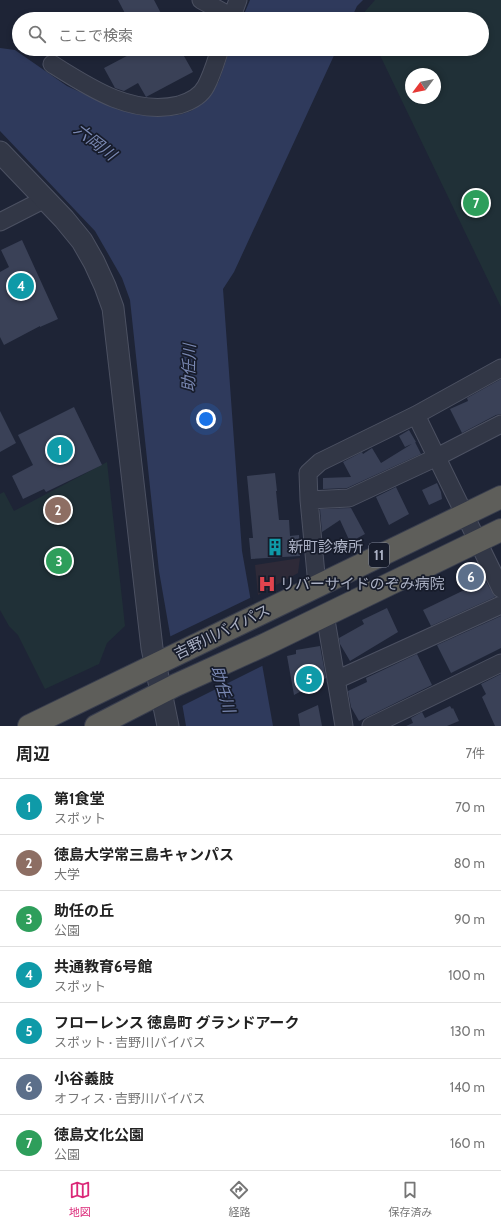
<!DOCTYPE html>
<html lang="ja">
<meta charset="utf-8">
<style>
body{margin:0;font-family:Cabin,"Noto Sans JP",sans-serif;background:#f2f2f2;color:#222}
.compass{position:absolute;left:405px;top:68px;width:36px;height:36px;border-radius:50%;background:#fff;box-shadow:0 2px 6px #0003;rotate:238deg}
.you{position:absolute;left:206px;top:419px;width:14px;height:14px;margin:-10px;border:3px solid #fff;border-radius:50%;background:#1a73e8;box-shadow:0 0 0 6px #1a73e833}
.badge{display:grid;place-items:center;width:26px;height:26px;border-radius:50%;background:#db2777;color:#fff;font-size:13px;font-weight:700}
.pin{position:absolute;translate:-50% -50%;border:2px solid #fff;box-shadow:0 1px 4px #0006}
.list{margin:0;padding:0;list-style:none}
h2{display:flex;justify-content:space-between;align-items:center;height:52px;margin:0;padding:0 16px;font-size:17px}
h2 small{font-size:13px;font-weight:400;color:#767676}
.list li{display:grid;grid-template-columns:26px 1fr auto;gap:12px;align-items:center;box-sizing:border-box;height:56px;padding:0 16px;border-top:1px solid #e0e0e0}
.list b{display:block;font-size:15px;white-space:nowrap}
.list p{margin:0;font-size:13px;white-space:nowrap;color:#767676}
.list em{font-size:13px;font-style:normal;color:#767676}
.icon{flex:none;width:22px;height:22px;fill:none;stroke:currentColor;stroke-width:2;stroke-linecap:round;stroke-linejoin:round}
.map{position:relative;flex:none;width:501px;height:726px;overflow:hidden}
.search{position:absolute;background:#fff;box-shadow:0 2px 6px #0003;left:12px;right:12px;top:12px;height:44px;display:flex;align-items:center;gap:10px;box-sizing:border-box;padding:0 14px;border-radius:22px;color:#767676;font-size:15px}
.sheet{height:444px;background:#fff}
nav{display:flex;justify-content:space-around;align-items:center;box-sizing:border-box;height:56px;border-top:1px solid #e0e0e0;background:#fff;font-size:11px;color:#767676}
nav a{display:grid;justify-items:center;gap:2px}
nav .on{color:#db2777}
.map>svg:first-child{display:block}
.medical{fill:#2e2a38}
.green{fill:#203037;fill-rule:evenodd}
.water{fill:#2f3a5c}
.pier{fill:#1e2436}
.building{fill:#3a4157}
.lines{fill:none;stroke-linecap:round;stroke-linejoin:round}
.minor-casing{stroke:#4c5162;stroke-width:19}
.tertiary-casing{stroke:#4c5162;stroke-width:23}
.trunk-casing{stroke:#393e4e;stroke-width:24}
.minor{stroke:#323746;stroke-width:17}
.tertiary{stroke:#323746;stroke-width:21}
.trunk{stroke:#5e5e5a;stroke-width:22}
.labels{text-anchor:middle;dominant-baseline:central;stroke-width:3.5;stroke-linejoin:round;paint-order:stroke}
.shield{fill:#171c2b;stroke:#7f8496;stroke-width:1}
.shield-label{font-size:14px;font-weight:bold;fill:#abb1c4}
.poi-label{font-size:15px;fill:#abb1c4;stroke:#171c2b;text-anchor:start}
.street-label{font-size:15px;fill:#abb1c4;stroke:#171c2b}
.water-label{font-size:16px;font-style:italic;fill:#7a88b2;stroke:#171c2b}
</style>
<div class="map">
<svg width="501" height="726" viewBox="0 0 501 726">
<rect width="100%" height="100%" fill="#1e2436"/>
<!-- medical -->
<path class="medical" d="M300 558 298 573 258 595 255 565Z"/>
<!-- green -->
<path class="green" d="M375 0H501V307L377 49H482V19H362L361 16ZM411 74H435V98H411Z
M107 462 125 626 107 643 99 664 45 689 18 635 9 626 0 610V494L4 492 14 511Z"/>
<!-- water -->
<path class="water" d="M250 0H363L357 6 351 19H242Z
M0 48 15 50 67 86 119 110 150 116 179 115 191 111 202 104 211 95 219 81 230 49H337L234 272 223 289 242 551 273 726H186L159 571 130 300 122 278 95 231 0 131Z"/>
<!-- pier -->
<path class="pier" d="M252 597 264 665 180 707 169 637Z"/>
<!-- building -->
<path class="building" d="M118 0H154L164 19H128Z
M140 49H180L193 72 146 97 138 83 124 91 115 88 104 68Z
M22 240 58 319 40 327V326L4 345 0 337V272L9 267 1 250Z
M501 379V414L496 415 462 433 450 409 468 401 467 398Z
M74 407 102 465 46 492 44 489 23 499 12 476 33 465 18 435Z
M0 411 16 443 0 452Z
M409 430 416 442 405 447 399 436Z
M415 442 421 454 347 488 323 489V478L351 477 343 462 362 452 363 454 372 448 381 463Z
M275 473 277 491H276L279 520H289L290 536 299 535 300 556 251 559 249 538H253L247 476Z
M437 483 441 492 442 499 429 505 422 490Z
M396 487 409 514 389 525 376 497Z
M351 508 365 534 350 542 340 520 322 532 320 509Z
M485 580 495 597 431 626 423 610Z
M387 608 398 632 350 661 340 644 339 638 364 624 362 620Z
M501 616V648L451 673 437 645Z
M320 646 326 678 294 695 287 656 296 654V650Z
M417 654 432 685 359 721 351 707 348 691 367 682 366 678Z
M501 674V726H495L482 697 486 694 481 684Z
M318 705 322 726H300L298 714Z
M450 706 452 709 453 708 459 721 447 726H406L413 723 411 718 422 712 425 718Z"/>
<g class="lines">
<!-- minor casing -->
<g class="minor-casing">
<path id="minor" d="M201 0 232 17
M231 19 238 0
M52 64C90 88 132 116 179 105 189 102 201 96 206 86 212 75 216 61 220 49
M0 222 45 199
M416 415 501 589
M309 500 349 498 437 457 501 424
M317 585 309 500 308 473 320 462 416 415 501 368
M325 614 344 726
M336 680 501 605
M371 726 501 663"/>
</g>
<!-- tertiary casing -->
<g class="tertiary-casing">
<path id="tertiary" d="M0 152 64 219 82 241 94 262 105 286 113 308 152 648 168 726"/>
</g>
<!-- trunk casing -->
<g class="trunk-casing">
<path id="trunk" d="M29 726 501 497
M96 726 176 685 264 645 501 530"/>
</g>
<!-- minor -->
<use href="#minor" class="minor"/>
<!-- tertiary -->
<use href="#tertiary" class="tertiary"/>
<!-- trunk -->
<use href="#trunk" class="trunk"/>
</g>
<!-- icons -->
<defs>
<g id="building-bare" transform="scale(1.38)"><path d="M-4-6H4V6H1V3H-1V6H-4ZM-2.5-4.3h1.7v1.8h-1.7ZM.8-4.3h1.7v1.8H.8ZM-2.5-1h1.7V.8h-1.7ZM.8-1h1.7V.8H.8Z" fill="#0f9aa8" stroke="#171c2b" stroke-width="2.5" paint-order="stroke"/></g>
<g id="hospital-bare" transform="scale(1.38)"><path d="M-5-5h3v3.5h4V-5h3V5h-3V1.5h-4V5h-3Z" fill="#e0444e" stroke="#171c2b" stroke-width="2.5" paint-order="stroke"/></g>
</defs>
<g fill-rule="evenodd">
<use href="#building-bare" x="275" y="547"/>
<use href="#hospital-bare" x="267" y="584"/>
</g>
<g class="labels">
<!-- shield labels -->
<rect class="shield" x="369" y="543" width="20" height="24" rx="3"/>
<g class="shield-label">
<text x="379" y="555">11</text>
</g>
<!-- poi labels -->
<g class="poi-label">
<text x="288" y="547">新町診療所</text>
<text x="280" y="584">リバーサイドのぞみ病院</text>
</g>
<!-- street labels -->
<g class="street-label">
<text transform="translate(222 632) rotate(-26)">吉野川バイパス</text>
</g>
<!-- water labels -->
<g class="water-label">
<text transform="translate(95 142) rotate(38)">六岡川</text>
<text transform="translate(189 368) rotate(-89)">助任川</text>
<text transform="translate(223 689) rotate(74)">助任川</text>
</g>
</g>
</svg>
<svg class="compass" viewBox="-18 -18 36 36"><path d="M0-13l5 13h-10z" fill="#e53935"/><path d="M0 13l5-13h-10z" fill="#767676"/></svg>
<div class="you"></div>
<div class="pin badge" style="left:60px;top:450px;background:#0f9aa8">1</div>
<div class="pin badge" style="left:58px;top:510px;background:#8d6e63">2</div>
<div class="pin badge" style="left:59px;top:561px;background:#2e9e5b">3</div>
<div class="pin badge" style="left:21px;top:286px;background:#0f9aa8">4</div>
<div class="pin badge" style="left:309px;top:679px;background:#0f9aa8">5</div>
<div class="pin badge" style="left:471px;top:577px;background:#5c6f8a">6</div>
<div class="pin badge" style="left:476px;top:203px;background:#2e9e5b">7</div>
<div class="search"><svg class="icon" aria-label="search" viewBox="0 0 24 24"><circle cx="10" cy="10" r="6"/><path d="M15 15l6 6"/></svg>ここで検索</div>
</div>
<section class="sheet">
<h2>周辺<small>7件</small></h2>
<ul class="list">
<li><span class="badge" style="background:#0f9aa8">1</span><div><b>第1食堂</b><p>スポット</p></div><em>70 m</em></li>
<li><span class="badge" style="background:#8d6e63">2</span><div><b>徳島大学常三島キャンパス</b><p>大学</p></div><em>80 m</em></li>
<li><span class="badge" style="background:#2e9e5b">3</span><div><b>助任の丘</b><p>公園</p></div><em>90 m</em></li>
<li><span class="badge" style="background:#0f9aa8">4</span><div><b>共通教育6号館</b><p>スポット</p></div><em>100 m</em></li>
<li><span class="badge" style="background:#0f9aa8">5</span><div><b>フローレンス 徳島町 グランドアーク</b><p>スポット · 吉野川バイパス</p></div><em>130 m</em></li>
<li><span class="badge" style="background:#5c6f8a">6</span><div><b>小谷義肢</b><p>オフィス · 吉野川バイパス</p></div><em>140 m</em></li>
<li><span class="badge" style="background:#2e9e5b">7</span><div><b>徳島文化公園</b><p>公園</p></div><em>160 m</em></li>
</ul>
</section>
<nav>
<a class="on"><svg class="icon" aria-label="map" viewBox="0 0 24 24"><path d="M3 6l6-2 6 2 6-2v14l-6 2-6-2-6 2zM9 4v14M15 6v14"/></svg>地図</a>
<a><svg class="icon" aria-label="directions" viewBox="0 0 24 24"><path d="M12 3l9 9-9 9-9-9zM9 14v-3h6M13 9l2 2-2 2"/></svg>経路</a>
<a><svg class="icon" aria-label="saved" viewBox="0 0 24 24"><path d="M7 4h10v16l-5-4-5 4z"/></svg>保存済み</a>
</nav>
